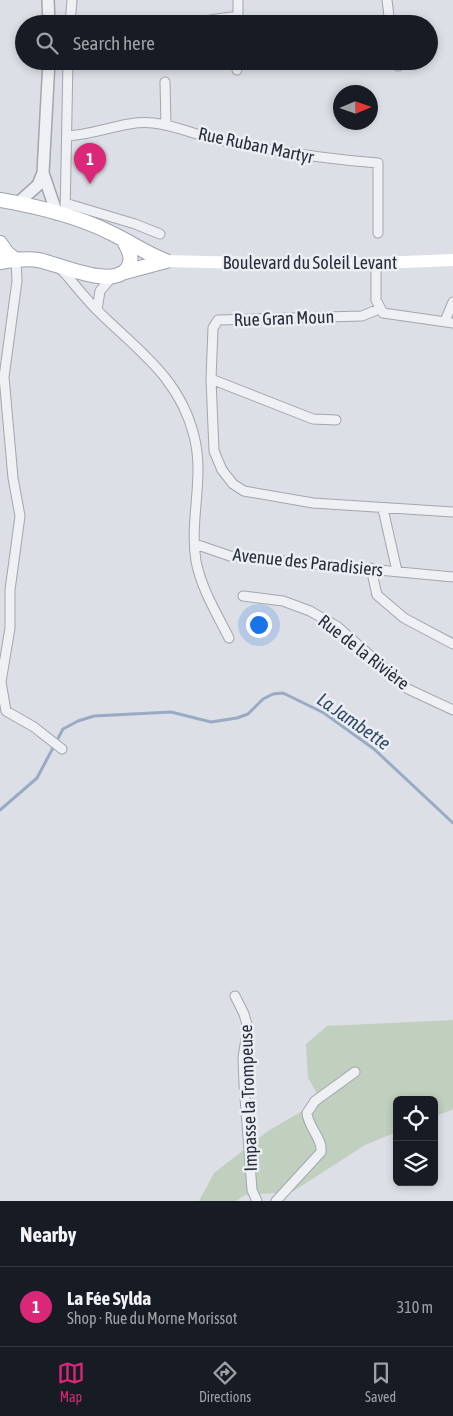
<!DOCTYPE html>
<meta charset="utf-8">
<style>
body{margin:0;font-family:"Asap Condensed",sans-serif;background:#20242c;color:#f1f3f6}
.controls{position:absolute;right:15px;bottom:15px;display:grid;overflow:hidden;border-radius:8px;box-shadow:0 2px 8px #0003}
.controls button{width:45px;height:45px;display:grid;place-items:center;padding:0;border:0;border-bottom:1px solid #363941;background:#171b24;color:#f1f3f6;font:25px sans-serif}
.compass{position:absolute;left:333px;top:85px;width:45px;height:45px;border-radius:50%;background:#171b24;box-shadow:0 2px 8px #0003;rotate:88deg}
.you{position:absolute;left:258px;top:624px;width:18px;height:18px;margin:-12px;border:4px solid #fff;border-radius:50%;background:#1a73e8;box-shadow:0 0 0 8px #1a73e833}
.badge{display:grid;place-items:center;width:32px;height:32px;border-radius:50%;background:#db2777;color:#fff;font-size:16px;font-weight:700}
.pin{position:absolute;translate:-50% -41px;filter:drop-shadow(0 1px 2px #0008)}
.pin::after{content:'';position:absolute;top:26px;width:18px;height:15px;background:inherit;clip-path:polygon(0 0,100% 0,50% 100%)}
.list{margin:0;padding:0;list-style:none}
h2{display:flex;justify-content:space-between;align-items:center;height:65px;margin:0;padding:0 20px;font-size:21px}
h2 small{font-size:16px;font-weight:400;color:#9ea1a6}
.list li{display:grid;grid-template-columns:32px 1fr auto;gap:15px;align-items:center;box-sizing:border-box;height:80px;padding:0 20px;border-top:1px solid #363941}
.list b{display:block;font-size:19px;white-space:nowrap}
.list p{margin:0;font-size:16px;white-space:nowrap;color:#9ea1a6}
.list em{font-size:16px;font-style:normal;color:#9ea1a6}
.icon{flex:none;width:28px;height:28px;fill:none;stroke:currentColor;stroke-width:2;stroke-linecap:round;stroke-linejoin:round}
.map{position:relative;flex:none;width:453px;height:1201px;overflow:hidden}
.search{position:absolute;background:#171b24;box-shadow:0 2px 8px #0003;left:15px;right:15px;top:15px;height:55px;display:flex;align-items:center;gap:12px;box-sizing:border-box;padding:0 18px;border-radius:28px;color:#9ea1a6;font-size:19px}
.sheet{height:145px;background:#171b24}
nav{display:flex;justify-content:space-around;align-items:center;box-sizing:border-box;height:70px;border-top:1px solid #363941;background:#171b24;font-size:14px;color:#9ea1a6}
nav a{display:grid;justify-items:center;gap:2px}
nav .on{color:#db2777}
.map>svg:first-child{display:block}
.green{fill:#c1cfbe}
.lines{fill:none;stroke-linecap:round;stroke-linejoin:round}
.stream{stroke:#99abc4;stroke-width:3}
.minor-casing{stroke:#a2a6af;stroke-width:11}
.tertiary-casing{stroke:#a2a6af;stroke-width:14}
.primary-casing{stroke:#9ca3b0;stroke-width:16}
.minor{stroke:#eff0f4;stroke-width:9}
.tertiary{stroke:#eff0f4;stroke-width:11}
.secondary{stroke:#fff;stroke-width:12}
.primary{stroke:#fff;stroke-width:14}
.labels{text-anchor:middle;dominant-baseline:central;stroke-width:5;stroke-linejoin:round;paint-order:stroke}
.street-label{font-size:18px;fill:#272d3b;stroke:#ebeef3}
.water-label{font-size:19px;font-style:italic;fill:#34496c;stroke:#ebeef3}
</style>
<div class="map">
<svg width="453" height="1201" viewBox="0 0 453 1201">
<rect width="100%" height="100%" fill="#dcdfe5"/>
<!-- green -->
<path class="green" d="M453 1020V1109L434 1117V1100H397V1132L365 1145 292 1192 245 1195 236 1201H199L214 1173 268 1131 321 1100 308 1078 306 1044 327 1026Z"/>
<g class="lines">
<!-- stream -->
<path class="stream" d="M0 810 37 778 63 729 78 721 94 716 171 712 211 722 237 718 248 714 263 699 273 694 283 693 324 713 374 749 453 823"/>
<!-- minor casing -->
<g class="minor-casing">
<path id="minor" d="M238 0V24
M387 0 390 24
M70 24 72 0
M183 24 238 16
M398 61V66
M237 70V61
M165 82 166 125
M67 136C97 135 124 120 153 123 176 125 197 136 220 140 273 151 324 159 378 163V233
M65 203 135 224 160 234
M65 217 68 61
M16 260 17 281 4 377 13 478 20 516 10 590V628L1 682 6 711 34 727 62 749
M376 263V300L383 313 453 323
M60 268C74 283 86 300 101 314 140 352 180 379 194 436 205 477 189 520 196 561 201 588 217 614 229 638
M379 309 362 316 218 320 213 328 211 379 214 451 222 470 233 484 244 491 313 503 453 512
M97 310 100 291 111 278
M445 321 453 302
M211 379 313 419 336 420
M383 509 397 571
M195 544 230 556 453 577
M371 568 377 595 404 618 453 644
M243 596 283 601 310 611 338 627 408 689 453 710
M235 996 244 1014 248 1028 243 1057 244 1084 252 1190 257 1201
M276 1201 321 1152C323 1139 308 1127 307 1113L315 1101 355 1072"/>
</g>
<!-- tertiary casing -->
<g class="tertiary-casing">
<path id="tertiary" d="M48 0 49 24
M49 61 43 173 57 214
M18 203 38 185 43 173"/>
</g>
<!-- primary casing -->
<g class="primary-casing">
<path id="primary" d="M0 200C35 206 79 217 111 233 130 242 147 254 166 261
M0 243 7 253 16 260
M0 262C13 260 26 258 38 260 60 264 111 289 127 269 134 260 129 250 124 241
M125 272 166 261"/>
</g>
<!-- minor -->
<use href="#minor" class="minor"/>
<!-- tertiary -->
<use href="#tertiary" class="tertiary"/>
<!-- secondary -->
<path class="secondary" d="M166 261 330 265 453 260"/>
<!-- primary -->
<use href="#primary" class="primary"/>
</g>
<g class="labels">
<!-- street labels -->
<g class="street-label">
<text transform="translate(256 145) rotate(12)">Rue Ruban Martyr</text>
<text x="310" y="262">Boulevard du Soleil Levant</text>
<text transform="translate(284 318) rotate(-2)">Rue Gran Moun</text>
<text transform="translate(308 562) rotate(6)">Avenue des Paradisiers</text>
<text transform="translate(364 652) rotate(38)">Rue de la Rivière</text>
<text transform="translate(248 1098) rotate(-92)">Impasse la Trompeuse</text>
</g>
<!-- water labels -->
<g class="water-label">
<text transform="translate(354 721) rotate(35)">La Jambette</text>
</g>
</g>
</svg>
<div class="controls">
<button><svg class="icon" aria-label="locate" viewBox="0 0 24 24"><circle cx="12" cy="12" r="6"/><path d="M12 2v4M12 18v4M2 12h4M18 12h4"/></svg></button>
<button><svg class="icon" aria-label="layers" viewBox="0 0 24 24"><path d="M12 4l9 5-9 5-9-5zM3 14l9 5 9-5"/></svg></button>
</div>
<svg class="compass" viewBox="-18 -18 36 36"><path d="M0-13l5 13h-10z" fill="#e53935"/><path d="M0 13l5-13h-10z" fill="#9ea1a6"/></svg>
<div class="you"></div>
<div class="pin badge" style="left:90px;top:184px">1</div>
<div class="search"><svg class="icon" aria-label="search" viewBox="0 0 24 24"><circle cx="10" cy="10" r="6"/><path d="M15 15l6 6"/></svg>Search here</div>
</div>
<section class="sheet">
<h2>Nearby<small></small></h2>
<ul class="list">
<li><span class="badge">1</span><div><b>La Fée Sylda</b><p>Shop · Rue du Morne Morissot</p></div><em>310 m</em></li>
</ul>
</section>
<nav>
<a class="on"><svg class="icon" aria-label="map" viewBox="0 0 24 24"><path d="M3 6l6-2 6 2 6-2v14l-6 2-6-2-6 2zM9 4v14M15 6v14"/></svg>Map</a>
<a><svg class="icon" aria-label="directions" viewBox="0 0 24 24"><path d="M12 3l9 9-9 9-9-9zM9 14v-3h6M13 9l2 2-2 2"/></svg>Directions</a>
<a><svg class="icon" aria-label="saved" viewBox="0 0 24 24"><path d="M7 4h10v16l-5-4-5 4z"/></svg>Saved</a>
</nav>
